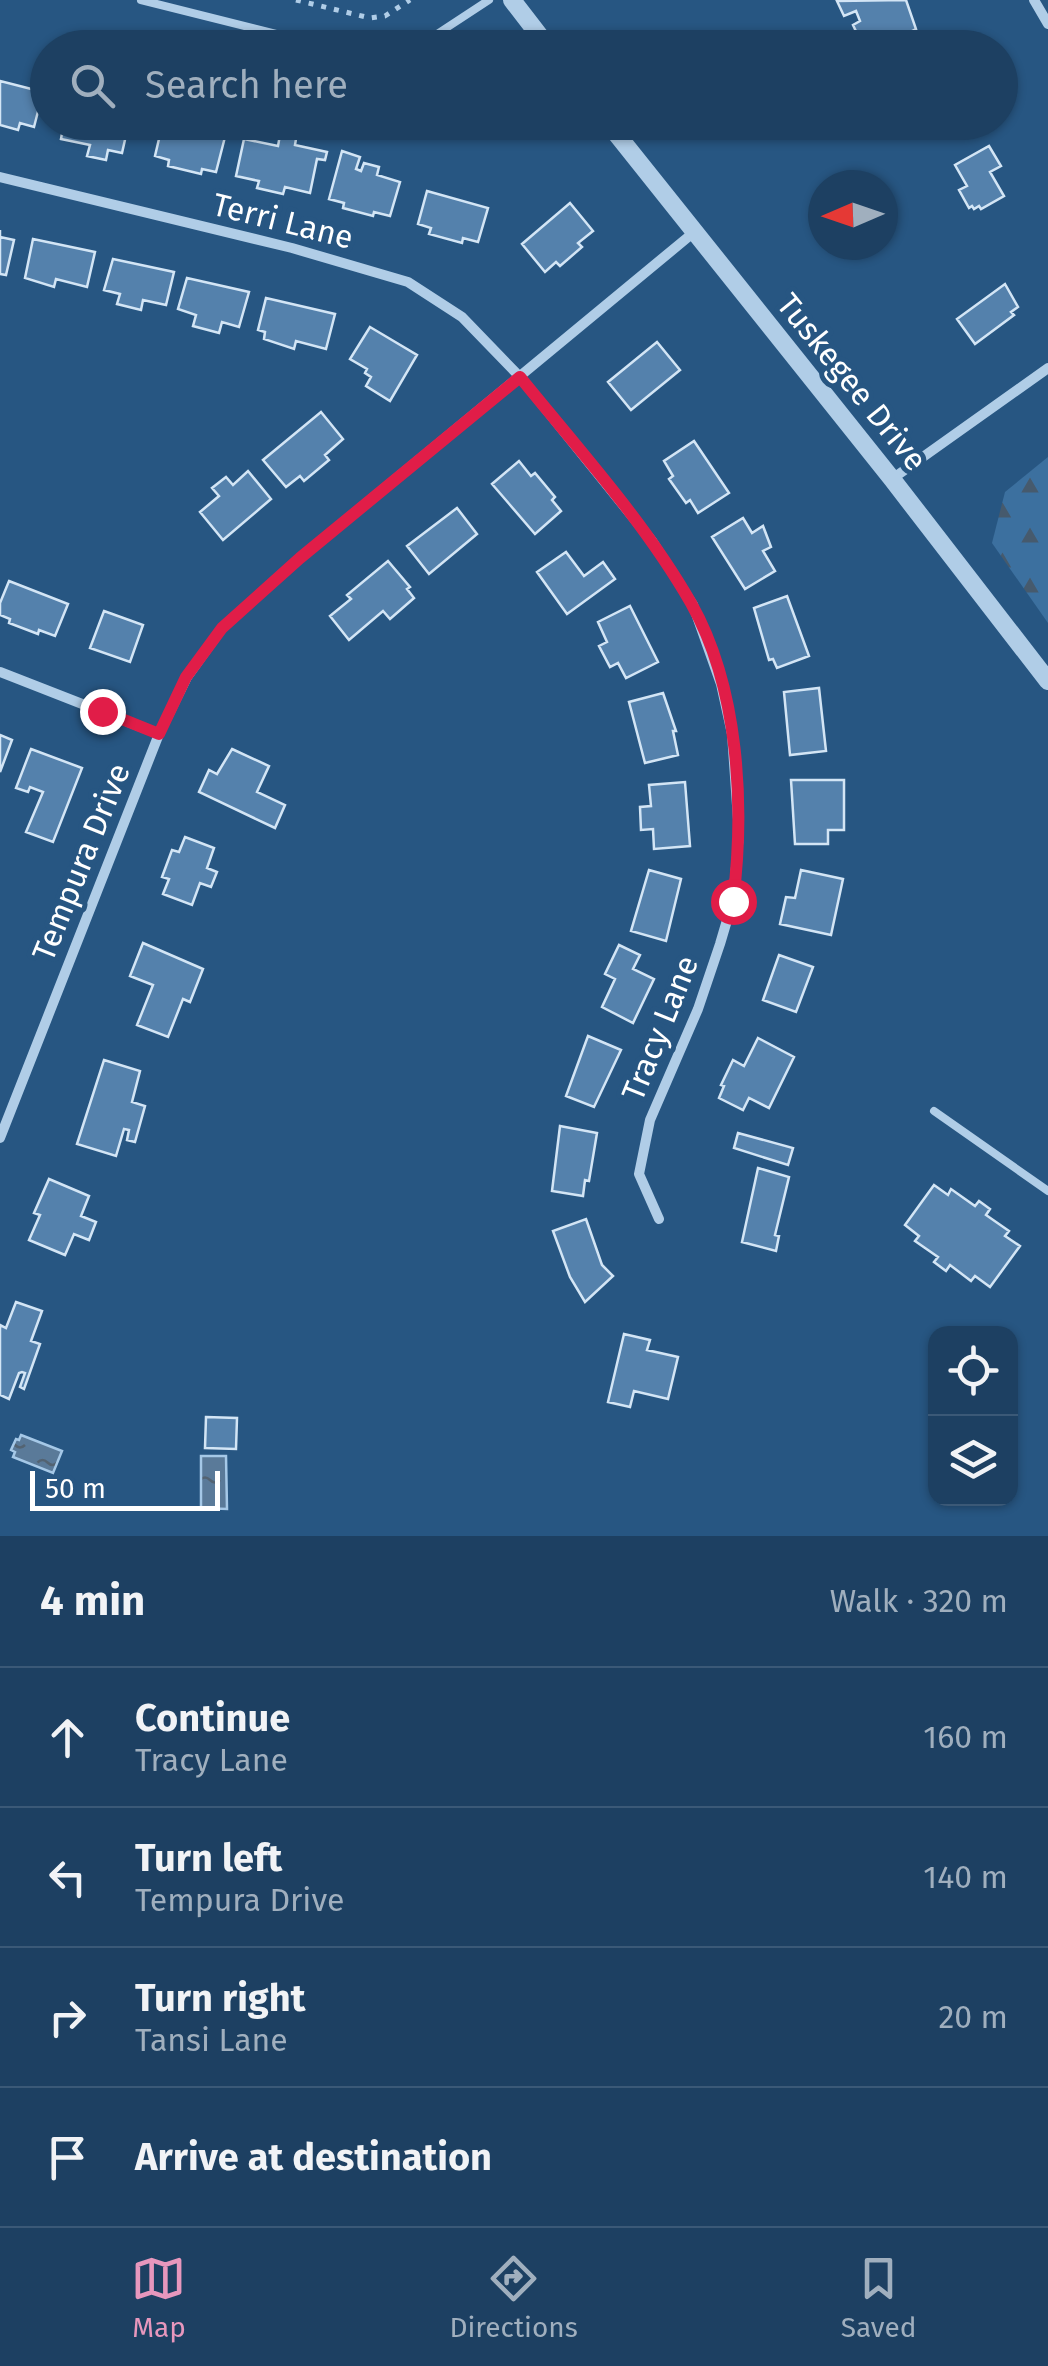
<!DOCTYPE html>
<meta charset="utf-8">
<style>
body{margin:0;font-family:"Fira Sans",sans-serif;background:#2a4b6b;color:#f1f3f6}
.controls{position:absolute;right:30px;bottom:30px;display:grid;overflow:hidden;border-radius:20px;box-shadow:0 2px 8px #0004}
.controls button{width:90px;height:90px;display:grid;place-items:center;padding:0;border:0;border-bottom:2px solid #3b5977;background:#1d4062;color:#f1f3f6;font:50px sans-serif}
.compass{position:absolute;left:808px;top:170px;width:90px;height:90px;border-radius:50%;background:#1d4062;box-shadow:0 2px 8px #0004;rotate:268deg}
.scale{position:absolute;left:30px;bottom:25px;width:190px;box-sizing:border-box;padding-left:10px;border:5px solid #fff;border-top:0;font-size:28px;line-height:35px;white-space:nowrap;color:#fff;-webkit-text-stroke:8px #275682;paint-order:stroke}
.stop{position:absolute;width:30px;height:30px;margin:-22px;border:8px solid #e11d48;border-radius:50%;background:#fff}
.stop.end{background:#e11d48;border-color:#fff;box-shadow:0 2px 10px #0008}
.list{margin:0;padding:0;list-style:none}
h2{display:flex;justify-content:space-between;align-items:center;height:130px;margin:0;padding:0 40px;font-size:42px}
h2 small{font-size:32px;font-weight:400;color:#a0afbe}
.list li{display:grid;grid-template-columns:65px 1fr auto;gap:30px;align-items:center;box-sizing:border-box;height:140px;padding:0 40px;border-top:2px solid #3b5977}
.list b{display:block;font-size:38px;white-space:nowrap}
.list p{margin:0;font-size:32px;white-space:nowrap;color:#a0afbe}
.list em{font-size:32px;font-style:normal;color:#a0afbe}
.icon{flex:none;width:55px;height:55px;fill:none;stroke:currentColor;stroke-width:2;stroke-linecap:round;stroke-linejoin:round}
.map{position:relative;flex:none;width:1048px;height:1536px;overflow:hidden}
.search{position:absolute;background:#1d4062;box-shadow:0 2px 8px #0004;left:30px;right:30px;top:30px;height:110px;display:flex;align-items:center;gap:25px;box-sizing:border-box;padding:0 35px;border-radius:55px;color:#a0afbe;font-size:38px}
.sheet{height:690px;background:#1d4062}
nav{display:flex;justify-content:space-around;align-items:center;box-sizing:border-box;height:140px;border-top:2px solid #3b5977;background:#1d4062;font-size:28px;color:#a0afbe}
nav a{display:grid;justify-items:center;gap:5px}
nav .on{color:#e797bd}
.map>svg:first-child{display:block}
.forest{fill:url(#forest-firs)}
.water{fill:url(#water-ripples);stroke:#a5c8e7;stroke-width:2.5}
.building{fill:#5481ac;stroke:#d3e5f5;stroke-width:2.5}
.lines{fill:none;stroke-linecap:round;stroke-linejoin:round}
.path{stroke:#b0cde7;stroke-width:5;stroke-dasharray:5 8;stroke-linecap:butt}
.service{stroke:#b0cde7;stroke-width:8}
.minor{stroke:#b0cde7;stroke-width:10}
.tertiary{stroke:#b0cde7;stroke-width:18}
.route{stroke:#e11d48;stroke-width:12}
.labels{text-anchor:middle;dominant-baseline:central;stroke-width:10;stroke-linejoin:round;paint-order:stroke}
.street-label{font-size:32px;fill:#fff;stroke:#275682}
</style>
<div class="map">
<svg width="1048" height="1536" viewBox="0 0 1048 1536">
<defs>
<pattern id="forest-firs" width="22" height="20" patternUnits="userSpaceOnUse" patternTransform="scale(2.5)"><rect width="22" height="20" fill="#3c709f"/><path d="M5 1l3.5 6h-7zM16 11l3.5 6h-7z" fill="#465a6d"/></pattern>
<pattern id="water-ripples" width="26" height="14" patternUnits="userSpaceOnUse" patternTransform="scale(2.5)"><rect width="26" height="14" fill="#5a7a99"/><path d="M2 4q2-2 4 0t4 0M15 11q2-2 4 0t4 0" fill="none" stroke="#536372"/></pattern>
</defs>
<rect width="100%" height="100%" fill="#275682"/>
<!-- forest -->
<path class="forest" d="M1048 457V623L992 543 1005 492Z"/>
<!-- water -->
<path class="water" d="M21 1435 62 1451 53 1473 13 1457 15 1452 11 1450 16 1439 19 1440Z
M201 1456H226L227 1509 201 1508Z"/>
<!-- building -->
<path class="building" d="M906 0 916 29 877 48H864L853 25 860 21 856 11 844 16 837 1Z
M0 81 43 92 34 127 20 123 18 130 0 125Z
M64 122H129L122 153 108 150 106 160 87 156 90 145 61 139Z
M163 122 189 128 190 122H203L201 131 225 137 216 172 202 169 201 174 168 166 169 160 155 156Z
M280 135 296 139 295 145 327 152 325 160 317 159 310 193 285 187 283 194 257 188 259 181 236 176 244 139 278 146Z
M989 146 1001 166 990 172 1004 196 981 209 979 206 974 209 972 206 969 208 959 190 967 186 955 165Z
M342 151 360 157 356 169 361 171 364 163 379 167 377 175 400 182 390 216 374 212 373 216 343 208 344 203 329 199Z
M427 191 488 208 478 242 463 238 462 243 429 234 431 228 418 224Z
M570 203 593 231 578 243 582 247 560 266 556 262 545 272 522 244Z
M0 230V237L14 240 6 275 0 274Z
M33 239 95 252 87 287 56 279 54 287 25 278Z
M113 259 174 272 166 305 143 300 141 310 117 304 120 294 104 290Z
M187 278 249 292 239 327 222 322 219 333 193 326 196 315 178 309Z
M1005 284 1018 307 1011 312 1014 315 975 344 957 319Z
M266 298 335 314 326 349 296 341 294 349 264 339 265 332 258 330Z
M370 327 417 355 390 401 366 386 371 377 365 373 367 369 350 359Z
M657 342 680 370 631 410 608 382Z
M321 412 343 439 325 455 329 460 304 481 300 476 286 487 263 460Z
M694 441 729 493 698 513 690 500 686 503 669 479 673 476 664 461Z
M519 461 531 476 535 473 555 497 552 500 561 511 535 534 492 484Z
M248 471 271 499 223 540 200 512 219 496 212 488 226 477 233 485Z
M457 508 477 534 429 574 407 546Z
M743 518 752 533 763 526 771 547 763 551 775 571 745 589 712 537Z
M566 552 584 576 603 562 615 579 567 614 537 572Z
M388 561 410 587 407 589 414 598 390 619 383 611 349 640 330 616 351 599 347 595Z
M9 581 68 604 55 636 39 630 38 634 9 623 10 619 0 615V603Z
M787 596 809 656 777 668 773 659 769 660 754 608Z
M630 606 658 662 626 678 618 663 610 667 599 646 607 642 598 622Z
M104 611 143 625 130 662 90 648Z
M819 688 826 751 790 755 784 692Z
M663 693 676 731H673L678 755 645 763 629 702Z
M0 735 12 740 0 772Z
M31 749 82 768 53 842 26 832 43 792 30 787 28 792 16 788Z
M232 749 269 766 257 792 285 805 275 828 199 792 209 770 217 774Z
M791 780H844V830H828V844H795Z
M685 782 690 846 654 849 653 829 641 830 640 807 651 806 649 785Z
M185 837 214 848 207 868 217 872 211 887 200 883 192 905 163 894 169 879 162 877 172 850 179 852Z
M649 870 681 879 666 941 631 931Z
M801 870 843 879 831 935 780 924 786 897 795 898Z
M143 943 203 969 190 1002 183 999 168 1037 137 1025 153 985 130 976Z
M619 945 640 955 633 969 654 979 633 1023 602 1007 615 979 605 974Z
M779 955 813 967 796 1012 763 1000Z
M588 1036 621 1050 594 1107 566 1096Z
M758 1038 794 1057 769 1108 749 1098 743 1110 719 1098 724 1086 721 1085 733 1060 744 1066Z
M104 1060 140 1071 132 1102 145 1106 135 1142 127 1140 129 1130 124 1129 116 1156 77 1144Z
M560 1126 597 1133 589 1181 585 1180 583 1196 552 1191Z
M738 1133 793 1148 788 1165 734 1148Z
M758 1168 789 1177 775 1235 779 1236 776 1251 742 1242Z
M49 1179 89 1196 81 1216 96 1222 89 1240 74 1234 65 1255 29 1240 40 1215 34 1213Z
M934 1185 948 1195 951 1189 975 1206 979 1201 990 1209 986 1215 1009 1231 1005 1236 1020 1246 990 1287 975 1276 971 1281 950 1265 946 1271 934 1262 938 1257 915 1241 919 1236 905 1225Z
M586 1219 602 1265 613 1276 585 1302 570 1277 553 1231Z
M16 1302 42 1311 31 1341 40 1344 24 1389 20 1387 25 1373 22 1372 19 1373 9 1399 0 1395V1325L6 1328Z
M624 1334 650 1340 647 1350 678 1357 668 1399 634 1391 630 1407 608 1402Z
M206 1417 237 1418 236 1449 205 1448Z"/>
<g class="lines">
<!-- path -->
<path class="path" d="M296 0 370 18 385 16 410 0"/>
<!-- service -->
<path class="service" d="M141 0 308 42 346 48
M400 48 428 40 489 0
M934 1111 1048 1191"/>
<!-- minor -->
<path class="minor" d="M1034 0 1048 24
M0 177 292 248 408 282 462 317 520 377 652 541 693 605 721 684 732 734 739 834 733 900 720 944 698 1009 650 1120 639 1174 659 1219
M892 479 1048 368
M0 672 159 734
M0 1138 159 734 187 677 222 628 300 558 693 233"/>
<!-- tertiary -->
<path class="tertiary" d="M512 0 549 48
M607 122 892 479 1048 681"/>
</g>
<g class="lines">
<!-- route -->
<path class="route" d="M102 711 159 734 186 677 222 628 300 558 520 377C579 450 644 521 691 603 739 688 745 806 733 901"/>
</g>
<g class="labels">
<!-- street labels -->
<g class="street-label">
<text transform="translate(283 221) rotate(14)">Terri Lane</text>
<text transform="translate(852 382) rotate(51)">Tuskegee Drive</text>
<text transform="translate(81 862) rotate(-68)">Tempura Drive</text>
<text transform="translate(660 1028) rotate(-68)">Tracy Lane</text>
</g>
</g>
</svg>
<div class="controls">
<button><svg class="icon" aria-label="locate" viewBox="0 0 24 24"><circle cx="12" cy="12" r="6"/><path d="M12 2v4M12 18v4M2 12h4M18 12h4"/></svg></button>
<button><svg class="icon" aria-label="layers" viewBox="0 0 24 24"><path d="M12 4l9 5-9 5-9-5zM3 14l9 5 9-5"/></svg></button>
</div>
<svg class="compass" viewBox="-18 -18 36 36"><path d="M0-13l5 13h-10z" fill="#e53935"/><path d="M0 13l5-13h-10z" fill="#a0afbe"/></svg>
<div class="scale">50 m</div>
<div class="stop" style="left:733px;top:901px"></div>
<div class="stop end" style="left:102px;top:711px"></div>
<div class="search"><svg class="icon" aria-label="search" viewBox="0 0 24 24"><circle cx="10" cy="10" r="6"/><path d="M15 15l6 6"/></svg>Search here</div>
</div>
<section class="sheet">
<h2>4 min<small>Walk · 320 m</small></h2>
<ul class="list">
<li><svg class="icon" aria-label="ahead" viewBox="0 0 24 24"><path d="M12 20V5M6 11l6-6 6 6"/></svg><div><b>Continue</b><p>Tracy Lane</p></div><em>160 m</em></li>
<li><svg class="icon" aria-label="left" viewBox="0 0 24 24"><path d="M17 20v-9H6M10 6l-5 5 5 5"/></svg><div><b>Turn left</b><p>Tempura Drive</p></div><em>140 m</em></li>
<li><svg class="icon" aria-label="right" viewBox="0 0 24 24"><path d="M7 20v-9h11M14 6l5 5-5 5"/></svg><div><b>Turn right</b><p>Tansi Lane</p></div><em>20 m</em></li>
<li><svg class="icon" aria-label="arrive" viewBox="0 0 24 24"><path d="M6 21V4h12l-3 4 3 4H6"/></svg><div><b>Arrive at destination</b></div></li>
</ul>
</section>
<nav>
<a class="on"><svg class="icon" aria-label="map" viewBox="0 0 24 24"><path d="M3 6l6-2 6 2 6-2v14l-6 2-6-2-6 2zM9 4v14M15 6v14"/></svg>Map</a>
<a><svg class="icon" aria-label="directions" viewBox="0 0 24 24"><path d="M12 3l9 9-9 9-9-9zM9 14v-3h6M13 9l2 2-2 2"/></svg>Directions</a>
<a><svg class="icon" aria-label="saved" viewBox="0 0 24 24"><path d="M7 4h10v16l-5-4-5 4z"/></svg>Saved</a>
</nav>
